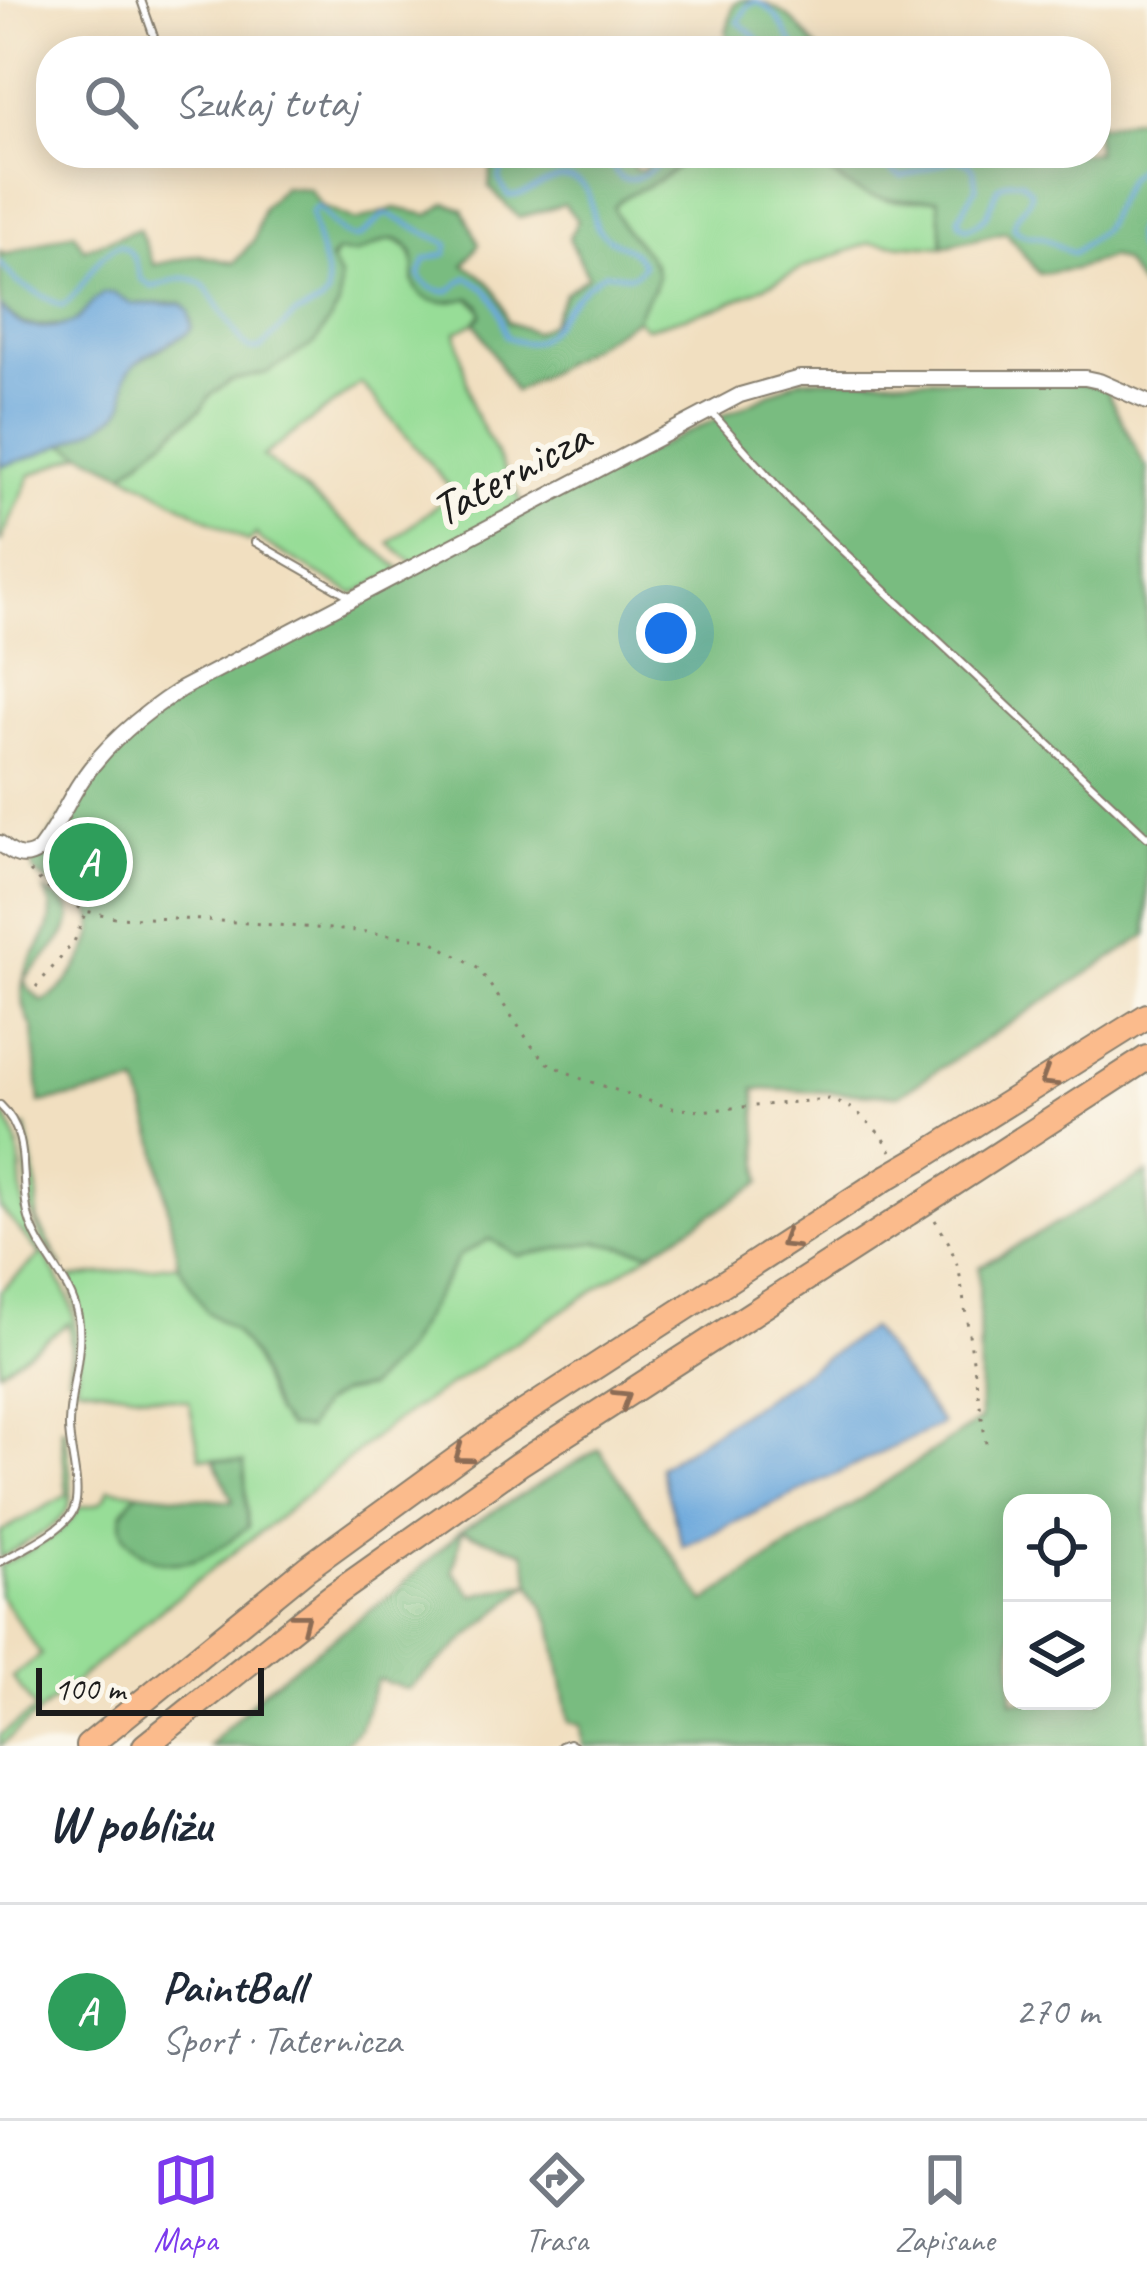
<!DOCTYPE html>
<html lang="pl">
<meta charset="utf-8">
<style>
body{margin:0;font-family:Caveat,sans-serif;background:#f2f2f3;color:#1f2937}
.controls{position:absolute;right:36px;bottom:36px;display:grid;overflow:hidden;border-radius:24px;box-shadow:0 6px 30px #0003}
.controls button{width:108px;height:108px;display:grid;place-items:center;padding:0;border:0;border-bottom:3px solid #e0e1e3;background:#fff;color:#1f2937;font:60px sans-serif}
.scale{position:absolute;left:36px;bottom:30px;width:228px;box-sizing:border-box;padding-left:12px;border:6px solid #1c1c1c;border-top:0;font-size:33px;line-height:42px;white-space:nowrap;color:#1c1c1c;-webkit-text-stroke:9px #fbf7ec;paint-order:stroke}
.you{position:absolute;left:666px;top:633px;width:42px;height:42px;margin:-30px;border:9px solid #fff;border-radius:50%;background:#1a73e8;box-shadow:0 0 0 18px #1a73e833}
.badge{display:grid;place-items:center;width:78px;height:78px;border-radius:50%;background:#7c3aed;color:#fff;font-size:39px;font-weight:700}
.pin{position:absolute;translate:-50% -50%;border:6px solid #fff;box-shadow:0 3px 12px #0006}
.list{margin:0;padding:0;list-style:none}
h2{display:flex;justify-content:space-between;align-items:center;height:156px;margin:0;padding:0 48px;font-size:51px}
h2 small{font-size:39px;font-weight:400;color:#747a83}
.list li{display:grid;grid-template-columns:78px 1fr auto;gap:36px;align-items:center;box-sizing:border-box;height:216px;padding:0 48px;border-top:3px solid #e0e1e3}
.list b{display:block;font-size:45px;white-space:nowrap}
.list p{margin:0;font-size:39px;white-space:nowrap;color:#747a83}
.list em{font-size:39px;font-style:normal;color:#747a83}
.icon{flex:none;width:66px;height:66px;fill:none;stroke:currentColor;stroke-width:2;stroke-linecap:round;stroke-linejoin:round}
.map{position:relative;flex:none;width:1147px;height:1746px;overflow:hidden}
.search{position:absolute;background:#fff;box-shadow:0 6px 30px #0003;left:36px;right:36px;top:36px;height:132px;display:flex;align-items:center;gap:30px;box-sizing:border-box;padding:0 42px;border-radius:48px;color:#747a83;font-size:45px}
.sheet{height:372px;background:#fff}
nav{display:flex;justify-content:space-around;align-items:center;box-sizing:border-box;height:168px;border-top:3px solid #e0e1e3;background:#fff;font-size:33px;color:#747a83}
nav a{display:grid;justify-items:center;gap:6px}
nav .on{color:#7c3aed}
.map>svg:first-child{display:block}
.green{fill:#97dd97;stroke:#5a7c5a;stroke-width:3}
.forest{fill:#79bc80;stroke:#4a6c4e;stroke-width:3;fill-rule:evenodd}
.water{fill:#6ba7dc;stroke:#44627c;stroke-width:3}
.lines{fill:none;stroke-linecap:round;stroke-linejoin:round}
.stream{stroke:#6ba7dc;stroke-width:4.5}
.service-casing{stroke:#867e6e;stroke-width:10}
.minor-casing{stroke:#867e6e;stroke-width:18}
.motorway-casing{stroke:#867e6e;stroke-width:28}
.path{stroke:#867e6e;stroke-width:3;stroke-dasharray:3 9;stroke-linecap:butt}
.service{stroke:#fff;stroke-width:6}
.minor{stroke:#fff;stroke-width:14}
.motorway{stroke:#fbbb8c;stroke-width:24}
.motorway-bridge-casing{stroke:#867e6e;stroke-width:28;stroke-linecap:butt}
.motorway-bridge{stroke:#fbbb8c;stroke-width:24}
.oneway{stroke:#8c6c54}
.labels{text-anchor:middle;dominant-baseline:central;stroke-width:12;stroke-linejoin:round;paint-order:stroke}
.street-label{font-size:48px;fill:#1c1c1c;stroke:#fbf7ec}
</style>
<div class="map">
<svg width="1147" height="1746" viewBox="0 0 1147 1746">
<rect width="100%" height="100%" fill="#fbf7ec"/>
<filter id="ink" filterUnits="userSpaceOnUse"><feTurbulence type="fractalNoise" baseFrequency=".00833" numOctaves="2"/><feDisplacementMap in="SourceGraphic" scale="24" xChannelSelector="R" yChannelSelector="G"/><feConvolveMatrix kernelMatrix="1 2 1 2 8 2 1 2 1" color-interpolation-filters="sRGB"/></filter>
<filter id="wash" filterUnits="userSpaceOnUse"><feTurbulence type="fractalNoise" baseFrequency=".004" numOctaves="4" result="noise"/><feDisplacementMap in="SourceGraphic" scale="48" xChannelSelector="R" yChannelSelector="G"/><feGaussianBlur stdDeviation="2.7" result="paint"/><feColorMatrix in="noise" values="0 0 0 0 0 0 0 0 0 0 0 0 0 0 0 0 0 1.4 0 .05"/><feComposite in="paint" operator="in"/></filter>
<g filter="url(#wash)">
<rect width="100%" height="100%" fill="#f1dfc0"/>
<!-- green -->
<path class="green" d="M703 153H813C825 175 862 196 888 200 903 203 922 199 938 199L943 247 870 243 810 265 723 306 646 328 637 319 640 304 654 289 631 238 616 218 614 206C631 189 640 192 659 180 674 171 686 159 703 153Z
M391 239C413 245 416 260 413 281 437 288 472 290 483 314L475 322 456 332 473 410 522 503 414 564 389 543 454 492 361 383 263 456 402 570 354 594 261 541 256 534 249 542 124 473 201 409 211 395 230 381 266 373 337 252 365 250Z
M64 444 83 453 31 475 0 543V466Z
M0 1110C28 1141 16 1181 26 1218 37 1254 68 1281 74 1319 77 1337 74 1358 72 1376H68L71 1352 69 1323 0 1371V1291L41 1255 0 1208Z
M23 1126 26 1127 38 1190 37 1220 63 1268 42 1240 31 1210Z
M490 1239 518 1256 597 1242 652 1252 389 1425 293 1506 165 1606 0 1746V1735L36 1710 12 1677 41 1655 0 1595V1566C26 1551 66 1536 79 1507 94 1505 104 1505 109 1489L137 1492 122 1513 248 1527 244 1463 200 1457 189 1401 76 1385 82 1327 69 1278 178 1264 206 1311 233 1330 253 1356 275 1413 322 1404 340 1393 368 1388 403 1352 459 1256Z
M61 1428 65 1429C76 1522 80 1511 0 1558V1532L67 1495Z"/>
<!-- forest -->
<path class="forest" d="M742 0C778 0 798 23 819 51H734L726 33 734 4Z
M1096 116 1100 126 1147 116V296L1123 262 1111 257 1074 269 1039 274 1006 232 943 247 938 199C892 199 871 206 833 175 824 168 818 163 813 153H1096Z
M493 153H631L634 169 644 170 650 153H703C686 159 674 171 659 180 640 192 631 189 614 206 619 234 654 250 657 274 658 288 641 302 637 319L515 392 475 322 482 314 480 305 470 298C452 303 420 308 414 282 411 266 421 252 400 241 386 234 370 251 356 253 350 254 343 253 337 252L330 260 340 277 339 306 315 343 266 373 230 381 211 395 201 409 124 473 64 444 116 415 126 401 125 381 127 372 135 363 186 334C197 322 189 315 182 303L133 304 113 293C84 301 93 311 73 322 67 326 61 325 54 325 26 327 21 325 0 306V251L5 255 74 232 84 249 139 229 154 265 199 255 234 263 254 240 263 208 283 187 309 189 322 206 356 221 395 208 429 215 446 203 463 209 479 244 464 265C492 280 499 292 508 322L534 332 551 323 565 293 588 276 569 238 578 221 564 204 519 218 489 187Z
M801 379H1039L1104 387 1147 469V935L899 1095 755 1089 761 1183 652 1252 597 1242 518 1256 490 1239 459 1256 403 1352 368 1388 340 1393 322 1404 307 1429 288 1427 275 1412 253 1356 233 1330 206 1311 178 1264 156 1143 138 1085 40 1103 33 1029C0 968 53 950 51 910 51 903 47 897 45 891 53 895 65 900 69 908 80 929 37 965 24 980L29 989 42 1001C64 996 104 936 91 913 84 900 49 884 35 873L32 861 101 763 165 703 572 487Z
M1147 1173V1746H583L581 1724 569 1722 552 1624 531 1583 408 1689 377 1679 360 1728 341 1746H209L265 1689 393 1593 462 1530 599 1449 705 1602 980 1420 979 1267ZM1012 1503H1102V1701H1012ZM462 1531 524 1552 531 1583 473 1595 453 1571Z
M214 1459 244 1462 248 1527C225 1545 203 1563 172 1563 150 1563 116 1542 122 1516 124 1508 132 1500 137 1492L233 1502Z"/>
<!-- water -->
<path class="water" d="M104 293H113L133 304H182L189 311 192 328 186 334C170 343 131 359 126 377 123 390 130 401 119 412 99 432 29 460 0 466V306C7 313 15 322 24 325 36 329 64 328 75 321 86 313 91 300 104 293Z
M870 1328 942 1424 683 1547 660 1467Z"/>
<g class="lines">
<!-- stream -->
<path class="stream" d="M763 51C761 36 749 32 738 22L748 5 757 2C781 12 783 32 798 51
M611 153C613 201 651 173 670 153
M820 153 825 159 840 163 854 153
M893 153 891 171 902 177 956 159 968 163 974 170 976 188 958 218 960 224 967 228C992 220 989 206 999 186L1008 181H1021L1031 191C1031 206 1014 212 1014 228 1024 237 1028 235 1040 237 1053 240 1061 251 1074 253L1102 230 1127 179 1145 161V152L1140 136 1147 127
M1147 222 1139 223C1132 237 1135 251 1147 261
M0 263 18 283 62 306C87 290 89 258 119 245 135 251 136 263 141 279L152 287C174 282 185 270 205 286L242 342C248 349 251 351 261 348L295 315 320 304 327 297C330 270 314 240 311 212L317 207C327 214 342 242 359 237 366 234 377 220 384 215H390L448 244 446 254 425 259 419 275C426 288 434 290 448 292L467 277C497 292 498 308 506 336 540 356 550 327 568 305 579 292 592 280 606 272 621 273 633 283 643 265 632 243 611 246 598 229 589 216 595 195 581 184 556 164 533 198 508 196L499 180 504 162 512 153"/>
</g>
</g>
<g filter="url(#ink)">
<g class="lines">
<!-- service casing -->
<g class="service-casing">
<path id="service" d="M141 0 159 51
M713 414 794 505 1147 837
M255 542 351 597
M0 1105C33 1136 18 1179 29 1218 39 1254 71 1279 78 1317 84 1353 69 1390 69 1427 69 1450 82 1488 74 1509 66 1530 19 1551 0 1562
M561 1746 569 1743 574 1746"/>
</g>
<!-- minor casing -->
<g class="minor-casing">
<path id="minor" d="M0 843C13 855 24 861 39 850 55 830 65 807 78 786 103 746 142 714 181 689L740 395 800 378H1085L1099 381 1147 402"/>
</g>
<!-- motorway casing -->
<g class="motorway-casing">
<path id="motorway" d="M922 1157 1147 1016
M942 1191 1147 1058
M88 1746 307 1568 494 1432 886 1178
M145 1746 330 1598 519 1464 908 1213"/>
</g>
<!-- path -->
<path class="path" d="M30 871 46 887 85 911 115 917 206 920 358 931 430 940 479 969 532 1046 548 1063 582 1079 671 1108 700 1111 829 1099 855 1110 883 1137 891 1151
M36 987 74 942 85 913
M935 1220 949 1243 959 1270 987 1450"/>
<!-- service -->
<use href="#service" class="service"/>
<!-- minor -->
<use href="#minor" class="minor"/>
<!-- motorway -->
<use href="#motorway" class="motorway"/>
<!-- motorway-bridge casing -->
<g class="motorway-bridge-casing">
<path id="motorway-bridge" d="M886 1178 922 1157
M908 1213 942 1191"/>
</g>
<!-- motorway-bridge -->
<use href="#motorway-bridge" class="motorway-bridge"/>
</g>
<!-- one-way arrows -->
<defs><path id="oneway-chevron" d="M-2-3.5L2.5 0L-2 3.5" fill="none" stroke-width="1.6" stroke-linecap="round" stroke-linejoin="round" transform="scale(3)"/></defs>
<g class="oneway">
<use href="#oneway-chevron" transform="translate(1048 1079) rotate(148)"/>
<use href="#oneway-chevron" transform="translate(788 1241) rotate(148)"/>
<use href="#oneway-chevron" transform="translate(623 1398) rotate(-32)"/>
<use href="#oneway-chevron" transform="translate(462 1455) rotate(144)"/>
<use href="#oneway-chevron" transform="translate(302 1620) rotate(-38)"/>
</g>
</g>
<g class="labels">
<!-- street labels -->
<g class="street-label">
<text transform="translate(510 473) rotate(-28)">Taternicza</text>
</g>
</g>
</svg>
<div class="controls">
<button><svg class="icon" aria-label="locate" viewBox="0 0 24 24"><circle cx="12" cy="12" r="6"/><path d="M12 2v4M12 18v4M2 12h4M18 12h4"/></svg></button>
<button><svg class="icon" aria-label="layers" viewBox="0 0 24 24"><path d="M12 4l9 5-9 5-9-5zM3 14l9 5 9-5"/></svg></button>
</div>
<div class="scale">100 m</div>
<div class="you"></div>
<div class="pin badge" style="left:88px;top:862px;background:#2e9e5b">A</div>
<div class="search"><svg class="icon" aria-label="search" viewBox="0 0 24 24"><circle cx="10" cy="10" r="6"/><path d="M15 15l6 6"/></svg>Szukaj tutaj</div>
</div>
<section class="sheet">
<h2>W pobliżu<small></small></h2>
<ul class="list">
<li><span class="badge" style="background:#2e9e5b">A</span><div><b>PaintBall</b><p>Sport · Taternicza</p></div><em>270 m</em></li>
</ul>
</section>
<nav>
<a class="on"><svg class="icon" aria-label="map" viewBox="0 0 24 24"><path d="M3 6l6-2 6 2 6-2v14l-6 2-6-2-6 2zM9 4v14M15 6v14"/></svg>Mapa</a>
<a><svg class="icon" aria-label="directions" viewBox="0 0 24 24"><path d="M12 3l9 9-9 9-9-9zM9 14v-3h6M13 9l2 2-2 2"/></svg>Trasa</a>
<a><svg class="icon" aria-label="saved" viewBox="0 0 24 24"><path d="M7 4h10v16l-5-4-5 4z"/></svg>Zapisane</a>
</nav>
